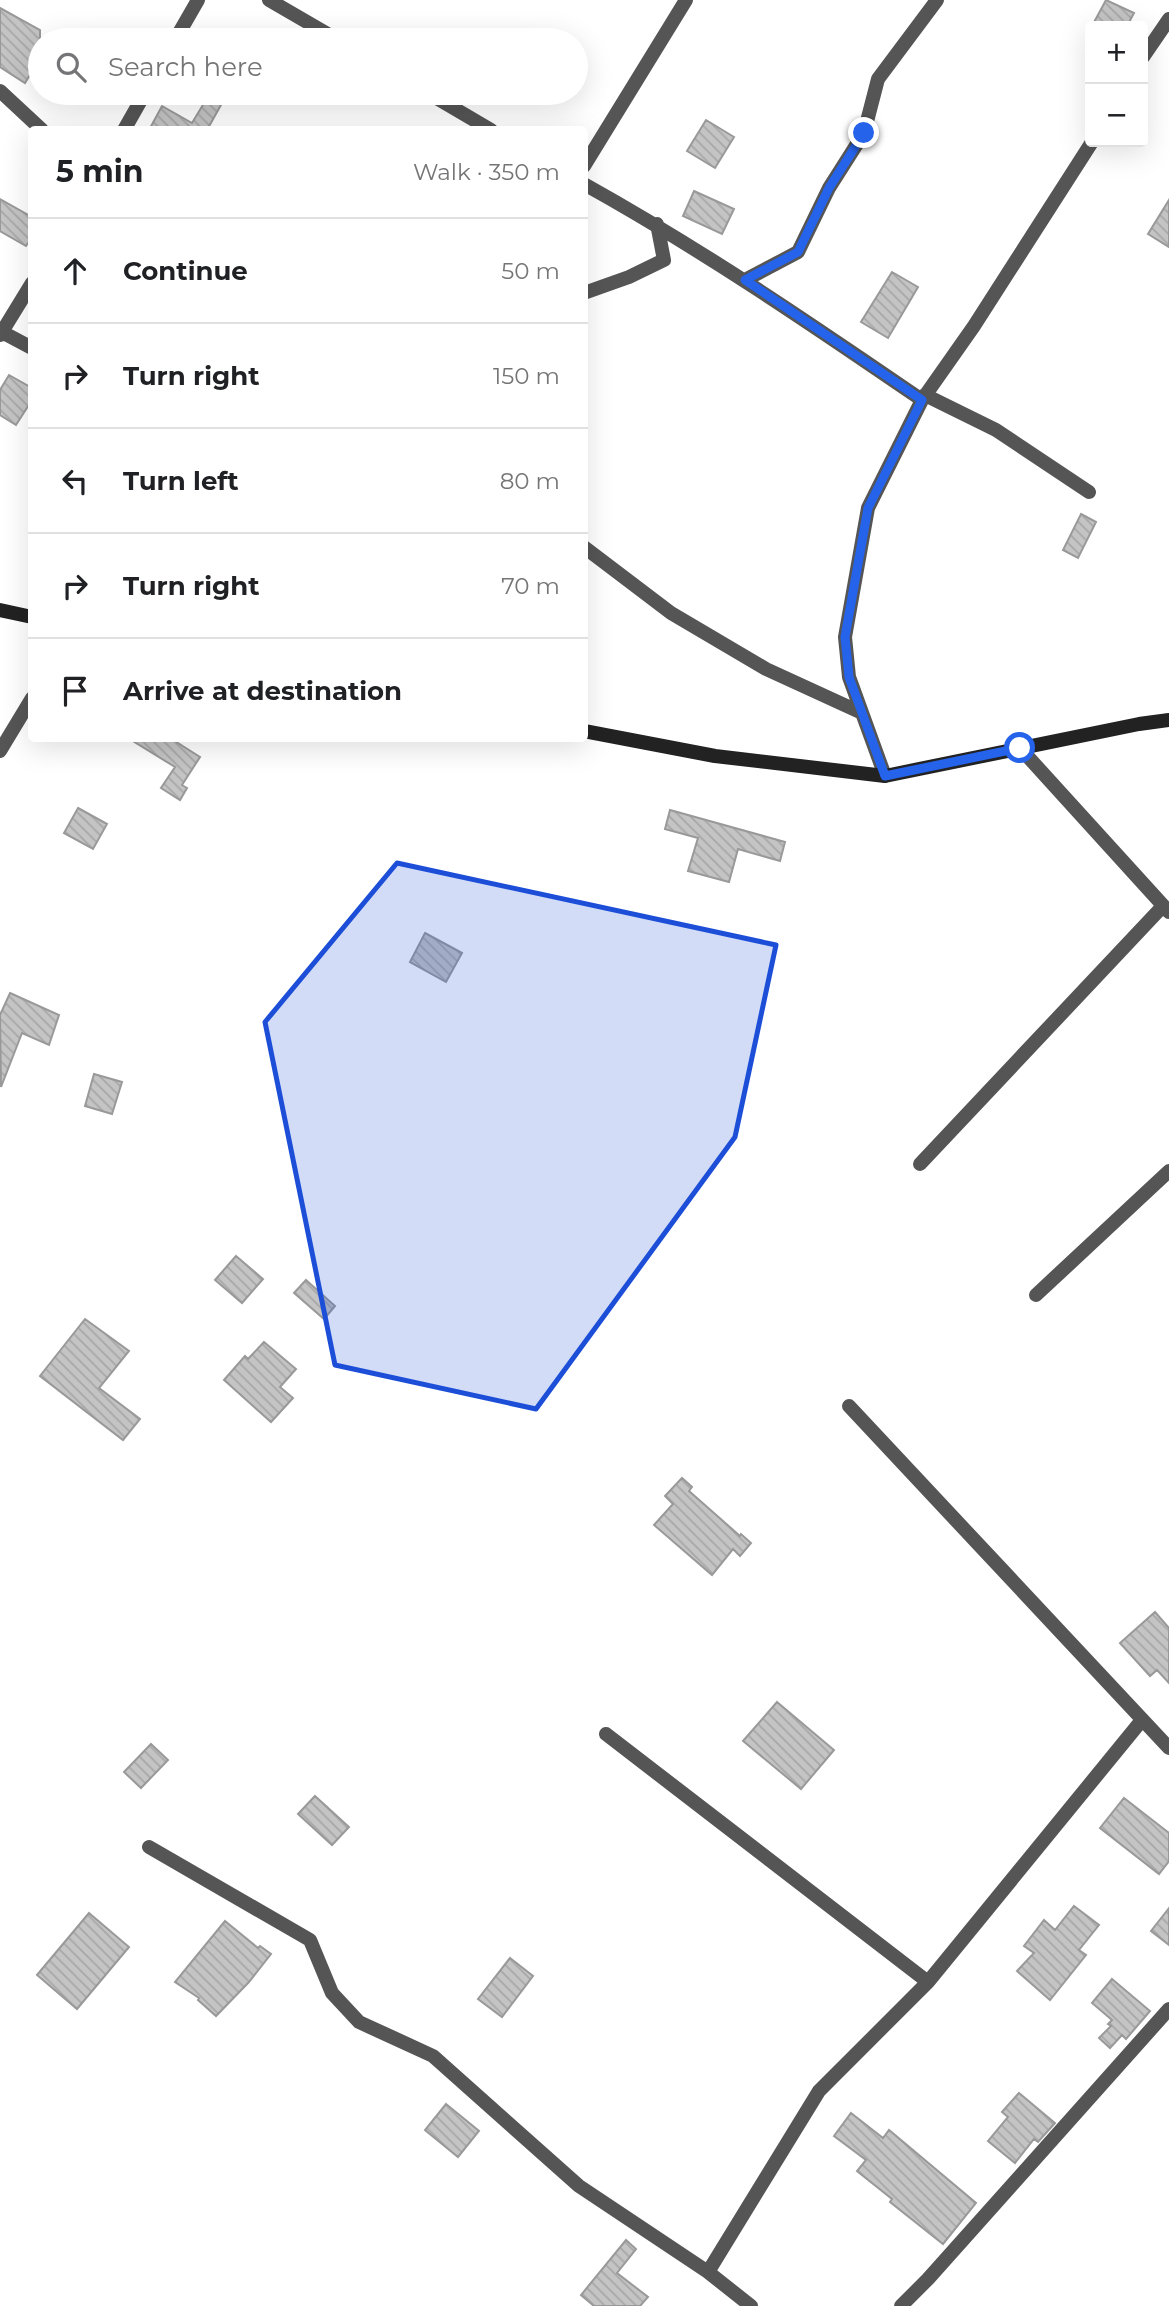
<!DOCTYPE html>
<meta charset="utf-8">
<style>
body{margin:0;font-family:Montserrat,sans-serif;background:#f6f6f6;color:#202124}
.controls{position:absolute;right:21px;top:21px;display:grid;overflow:hidden;border-radius:7px;box-shadow:0 7px 28px #0002}
.controls button{width:63px;height:63px;display:grid;place-items:center;padding:0;border:0;border-bottom:2px solid #e0e0e0;background:#fff;color:#202124;font:35px sans-serif}
.stop{position:absolute;width:21px;height:21px;margin:-16px;border:5px solid #2563eb;border-radius:50%;background:#fff}
.stop.end{background:#2563eb;border-color:#fff;box-shadow:0 2px 7px #0008}
.list{margin:0;padding:0;list-style:none}
h2{display:flex;justify-content:space-between;align-items:center;height:91px;margin:0;padding:0 28px;font-size:30px}
h2 small{font-size:23px;font-weight:400;color:#757577}
.list li{display:grid;grid-template-columns:46px 1fr auto;gap:21px;align-items:center;box-sizing:border-box;height:105px;padding:0 28px;border-top:2px solid #e0e0e0}
.list b{display:block;font-size:26px;white-space:nowrap}
.list em{font-size:23px;font-style:normal;color:#757577}
.icon{flex:none;width:38px;height:38px;fill:none;stroke:currentColor;stroke-width:2;stroke-linecap:round;stroke-linejoin:round}
.map{position:relative;flex:none;width:1169px;height:2306px;overflow:hidden}
.search{position:absolute;background:#fff;box-shadow:0 7px 28px #0002;left:28px;top:28px;width:560px;height:77px;display:flex;align-items:center;gap:18px;box-sizing:border-box;padding:0 24px;border-radius:38px;color:#757577;font-size:26px}
.panel{position:absolute;background:#fff;box-shadow:0 7px 28px #0002;left:28px;top:126px;width:560px;height:616px;border-radius:7px}
.map>svg:first-child{display:block}
.building{fill:url(#building-back-hatch);stroke:#999;stroke-width:2}
.lines{fill:none;stroke-linecap:round;stroke-linejoin:round}
.street{stroke:#555;stroke-width:14}
.secondary{stroke:#222;stroke-width:14}
.route{stroke:#2563eb;stroke-width:9}
.marked{fill:#1d4ed8;fill-opacity:0.2;stroke:#1d4ed8;stroke-width:5;stroke-linejoin:round}
</style>
<div class="map">
<svg width="1169" height="2306" viewBox="0 0 1169 2306">
<defs>
<pattern id="building-back-hatch" width="6" height="6" patternUnits="userSpaceOnUse" patternTransform="scale(1.75)"><rect width="6" height="6" fill="#c4c4c4"/><path d="M-1 5l2 2M0 0l6 6M5-1l2 2" fill="none" stroke="#a7a7a7"/></pattern>
</defs>
<rect width="100%" height="100%" fill="#fff"/>
<!-- building -->
<path class="building" d="M1106 0 1134 13 1127 26H1092Z
M0 8 40 30V58L25 83 0 67Z
M209 95 222 103 207 130H149L162 106 192 123Z
M706 120 734 137 715 168 687 151Z
M694 191 734 209 722 234 683 216Z
M0 199 32 217V237L26 246 0 231Z
M1169 200V247L1148 234Z
M892 272 918 287 888 338 861 322Z
M9 375 32 388V400L16 425 0 415V390Z
M1081 514 1096 522 1078 558 1063 550Z
M128 738H170L200 757 182 785 187 788 180 800 161 788 175 767Z
M78 808 107 824 93 849 64 833Z
M670 810 785 842 780 861 738 849 729 882 688 871 698 838 665 829Z
M425 933 462 953 446 982 410 962Z
M10 993 59 1015 49 1045 22 1033 1 1087 0 1015Z
M94 1074 122 1082 112 1114 85 1106Z
M236 1256 263 1279 242 1303 215 1280Z
M306 1280 335 1306 324 1319 294 1293Z
M85 1319 129 1351 99 1388 140 1419 123 1440 40 1376Z
M264 1342 296 1369 280 1387 293 1398 271 1422 224 1380 245 1356 248 1359Z
M682 1478 692 1487 689 1491 740 1536 741 1534 751 1543 740 1556 733 1549 712 1575 654 1525 673 1504 665 1496Z
M1155 1612 1169 1628V1683L1157 1670 1150 1676 1120 1643Z
M777 1702 834 1750 801 1789 743 1741Z
M151 1744 168 1760 141 1788 124 1772Z
M315 1796 349 1827 332 1845 298 1814Z
M1124 1798 1169 1833V1861L1159 1874 1100 1828Z
M1074 1906 1099 1925 1079 1950 1086 1955 1050 2000 1017 1971 1034 1953 1024 1946 1044 1920 1055 1930Z
M1169 1908V1945L1151 1931Z
M89 1913 129 1947 77 2009 37 1975Z
M225 1921 258 1948 260 1946 271 1954 249 1982 216 2016 198 2000 199 1998 175 1982Z
M510 1958 533 1976 502 2017 478 1999Z
M1112 1979 1150 2011 1126 2039 1122 2035 1110 2048 1099 2038 1111 2026 1108 2024 1112 2020 1092 2003Z
M1019 2093 1055 2123 1038 2142 1034 2139 1015 2163 988 2141 1008 2117 1002 2112Z
M446 2104 479 2131 458 2157 425 2130Z
M851 2113 883 2138 889 2130 976 2203 943 2244 890 2202 892 2199 857 2171 866 2160 834 2136Z
M626 2240 636 2249 617 2273 648 2297 640 2306H594L581 2295Z"/>
<g class="lines">
<!-- street -->
<path class="street" d="M269 0 338 40
M175 40 198 0
M1143 57 1169 19
M0 91 42 130
M428 93 491 130
M124 130 145 93
M584 166 686 0
M584 184C701 249 811 324 922 400
M745 280 798 252 829 188 864 133 878 79 937 0
M584 293 629 277 664 260 657 224
M0 331 32 348
M0 335 32 283
M925 395 996 430 1089 492
M584 547 671 613 766 669 862 713
M1020 748 1169 912
M0 751 32 698
M885 776 849 677 845 637 868 508 922 400 974 326 1092 142
M920 1164 1163 906
M1036 1295 1169 1171
M849 1406 1169 1748
M606 1734 928 1982
M149 1847 310 1940 332 1993 359 2022 433 2056 579 2186 708 2272 751 2306
M708 2272 819 2091 928 1982 1142 1720
M901 2306 928 2279 1169 2009"/>
<!-- secondary -->
<path class="secondary" d="M0 610 32 617
M584 731 715 756 885 776 1139 724 1169 720"/>
</g>
<g class="lines">
<!-- route -->
<path class="route" d="M864 133 829 188 798 252 745 280 922 400 868 508 845 637 849 677 885 776 1020 748"/>
</g>
<!-- marked area -->
<path class="marked" d="M397 863 776 945 735 1137 536 1409 335 1365 265 1022Z"/>
</svg>
<div class="controls">
<button>+</button>
<button>−</button>
</div>
<div class="stop" style="left:1020px;top:748px"></div>
<div class="stop end" style="left:864px;top:133px"></div>
<div class="search"><svg class="icon" aria-label="search" viewBox="0 0 24 24"><circle cx="10" cy="10" r="6"/><path d="M15 15l6 6"/></svg>Search here</div>
<section class="panel">
<h2>5 min<small>Walk · 350 m</small></h2>
<ul class="list">
<li><svg class="icon" aria-label="ahead" viewBox="0 0 24 24"><path d="M12 20V5M6 11l6-6 6 6"/></svg><div><b>Continue</b></div><em>50 m</em></li>
<li><svg class="icon" aria-label="right" viewBox="0 0 24 24"><path d="M7 20v-9h11M14 6l5 5-5 5"/></svg><div><b>Turn right</b></div><em>150 m</em></li>
<li><svg class="icon" aria-label="left" viewBox="0 0 24 24"><path d="M17 20v-9H6M10 6l-5 5 5 5"/></svg><div><b>Turn left</b></div><em>80 m</em></li>
<li><svg class="icon" aria-label="right" viewBox="0 0 24 24"><path d="M7 20v-9h11M14 6l5 5-5 5"/></svg><div><b>Turn right</b></div><em>70 m</em></li>
<li><svg class="icon" aria-label="arrive" viewBox="0 0 24 24"><path d="M6 21V4h12l-3 4 3 4H6"/></svg><div><b>Arrive at destination</b></div></li>
</ul>
</section>
</div>
